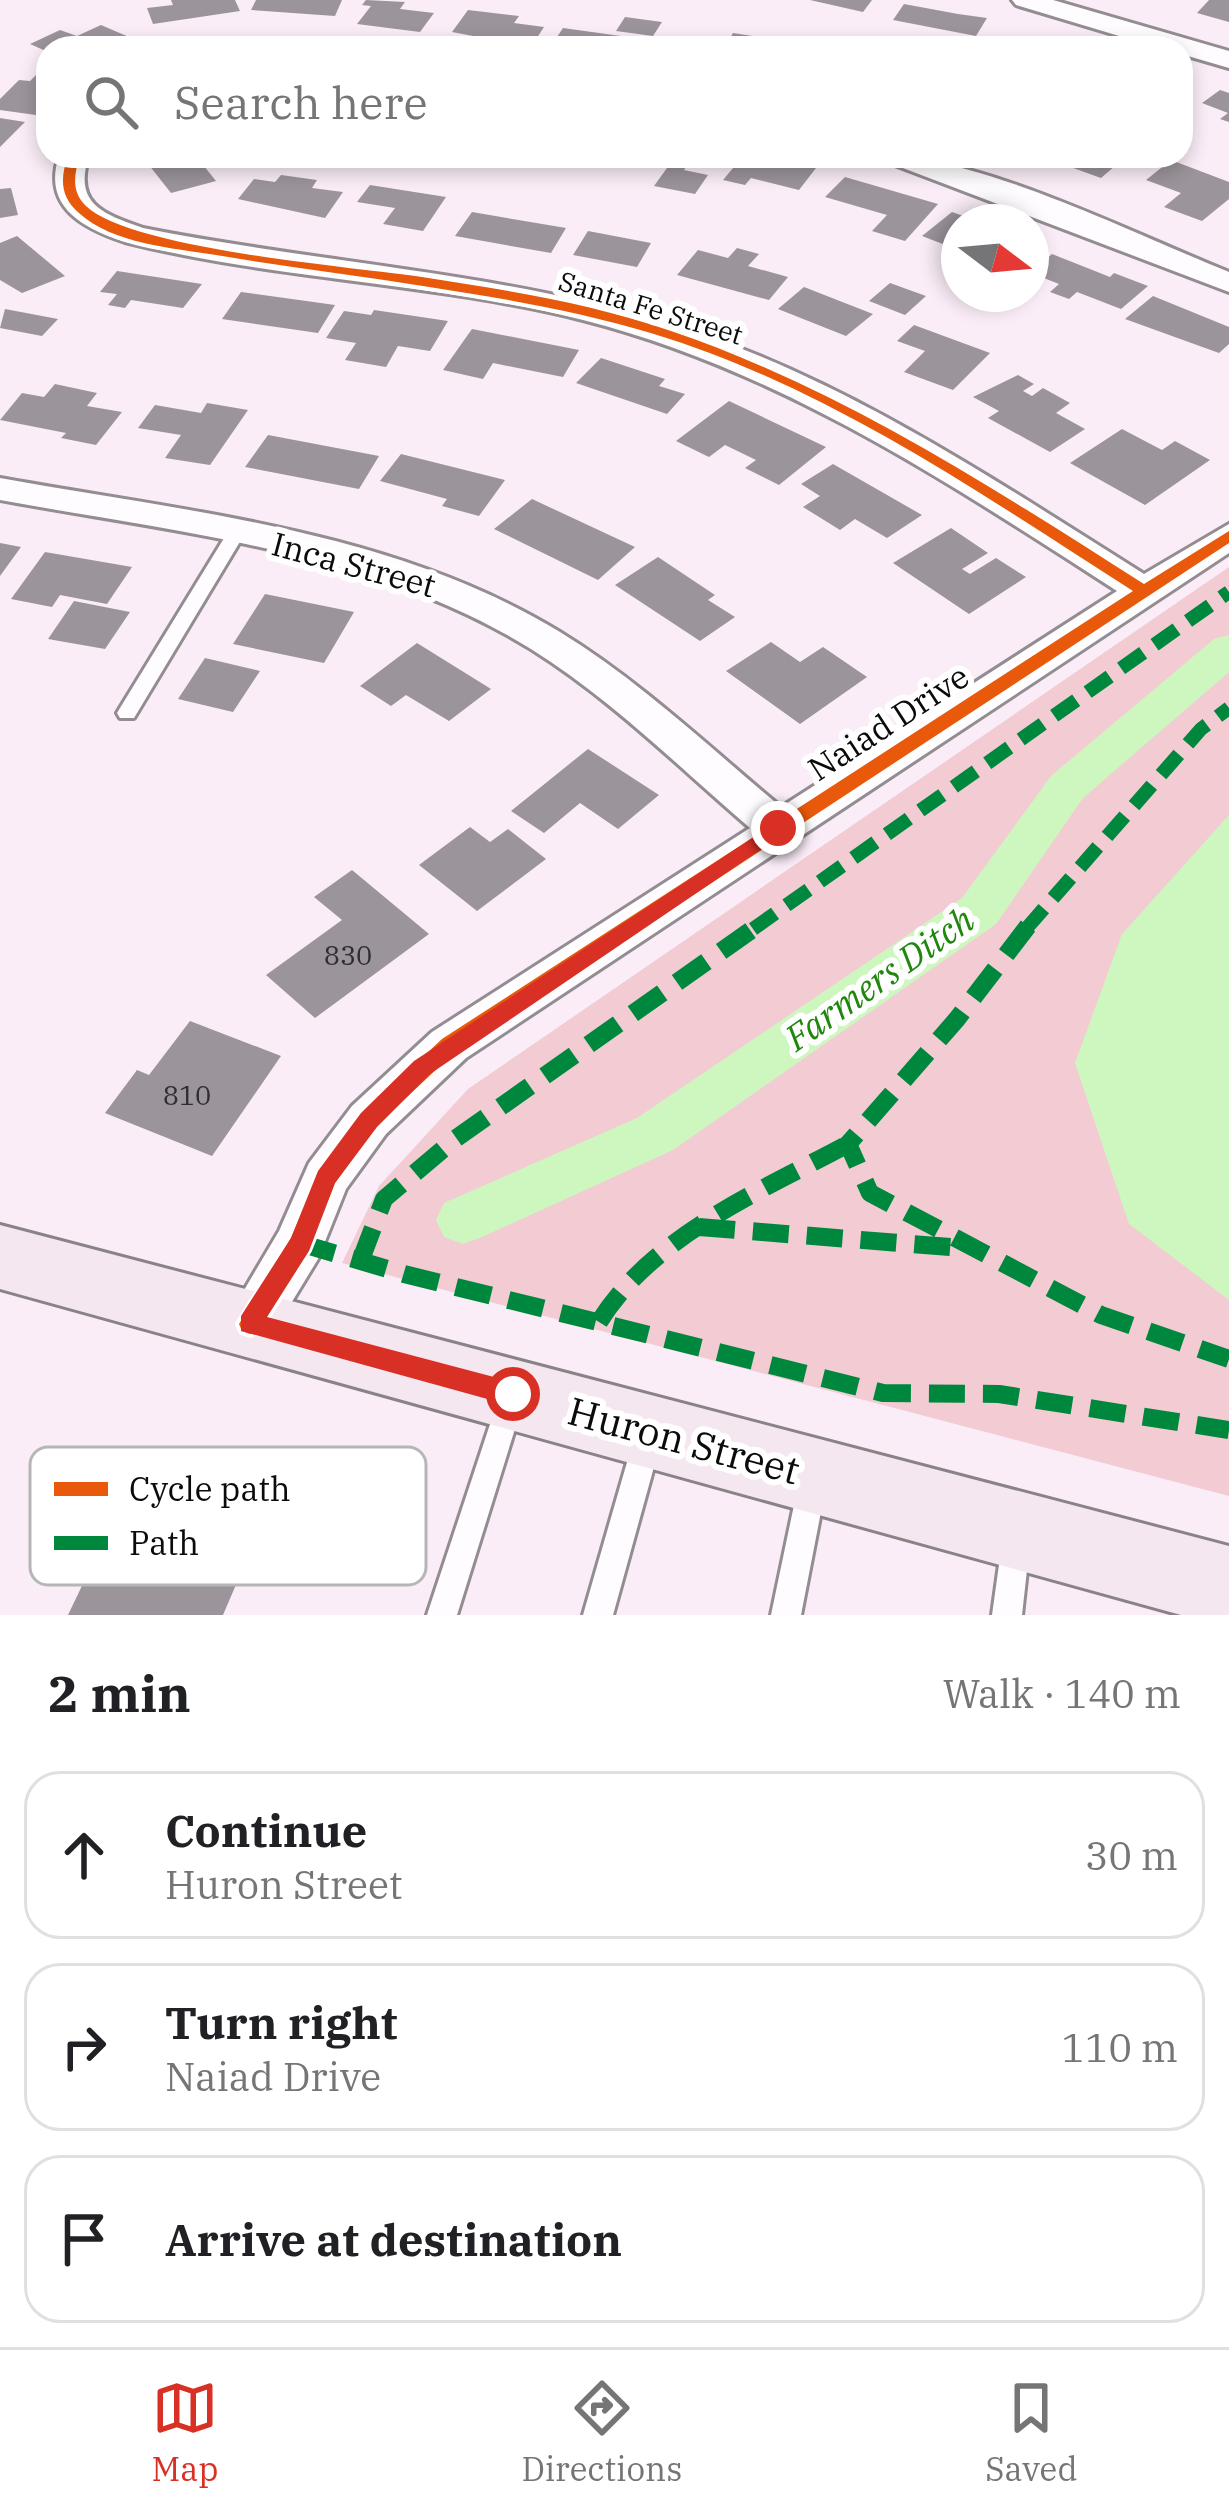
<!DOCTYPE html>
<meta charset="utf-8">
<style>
body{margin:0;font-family:"IBM Plex Serif",serif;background:#f6f6f6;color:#202124}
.compass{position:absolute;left:941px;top:204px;width:108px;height:108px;border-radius:50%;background:#fff;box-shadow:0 6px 18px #0003;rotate:106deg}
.stop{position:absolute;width:36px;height:36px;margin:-27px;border:9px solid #d93025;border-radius:50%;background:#fff}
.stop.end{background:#d93025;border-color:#fff;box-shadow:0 3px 12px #0008}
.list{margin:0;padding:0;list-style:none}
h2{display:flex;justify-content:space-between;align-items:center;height:156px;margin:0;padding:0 48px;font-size:51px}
h2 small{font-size:39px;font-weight:400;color:#757577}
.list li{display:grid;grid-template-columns:78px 1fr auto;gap:36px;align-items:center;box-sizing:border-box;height:168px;margin:0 24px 24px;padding:0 24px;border:3px solid #e0e0e0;border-radius:36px}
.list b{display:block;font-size:45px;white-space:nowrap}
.list p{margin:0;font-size:39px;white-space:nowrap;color:#757577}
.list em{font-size:39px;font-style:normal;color:#757577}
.icon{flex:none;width:66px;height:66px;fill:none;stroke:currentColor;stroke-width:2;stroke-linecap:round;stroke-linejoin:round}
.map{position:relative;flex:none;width:1229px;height:1615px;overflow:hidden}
.search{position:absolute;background:#fff;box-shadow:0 6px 18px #0003;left:36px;right:36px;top:36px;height:132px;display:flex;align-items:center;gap:30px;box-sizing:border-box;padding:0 42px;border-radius:36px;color:#757577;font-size:45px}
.sheet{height:732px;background:#fff}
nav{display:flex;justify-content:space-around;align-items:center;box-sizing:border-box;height:168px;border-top:3px solid #e0e0e0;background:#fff;font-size:33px;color:#757577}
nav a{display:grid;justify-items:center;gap:6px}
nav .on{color:#d93025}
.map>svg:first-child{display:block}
.green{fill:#f2cbd3}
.water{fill:#cef7c0}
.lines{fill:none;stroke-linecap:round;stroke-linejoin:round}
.canal{fill:#cef7c0;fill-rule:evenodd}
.building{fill:#9b949b}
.service-casing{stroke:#938d91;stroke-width:6}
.minor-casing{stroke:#938d91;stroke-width:6}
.secondary-casing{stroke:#898388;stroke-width:6}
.service{fill:#fefcfe;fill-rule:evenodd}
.minor{fill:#fefcfe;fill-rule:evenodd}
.secondary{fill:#f4e7f0;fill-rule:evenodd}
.quiet-far1{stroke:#00873e;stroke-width:14;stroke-dasharray:27 14;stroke-linecap:butt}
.quiet{stroke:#00873e;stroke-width:18;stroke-dasharray:36 18;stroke-linecap:butt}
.cycleway-casing{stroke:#fff;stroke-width:8}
.cycleway{fill:#e8590c;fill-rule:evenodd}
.route{fill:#d93025}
.labels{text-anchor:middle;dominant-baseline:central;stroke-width:12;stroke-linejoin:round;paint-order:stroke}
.far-street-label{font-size:27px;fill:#0b0b0b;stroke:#fff}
.number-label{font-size:27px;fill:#2f2d2f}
.street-label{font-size:33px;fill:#0b0b0b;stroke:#fff}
.water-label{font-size:36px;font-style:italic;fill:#20870d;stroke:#fff}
.near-street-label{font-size:39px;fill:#0b0b0b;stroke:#fff}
.key{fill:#fff;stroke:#b6b6b6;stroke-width:3}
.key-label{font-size:33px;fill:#0b0b0b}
</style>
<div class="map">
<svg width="1229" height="1615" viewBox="0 0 1229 1615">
<rect width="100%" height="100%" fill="#faedf7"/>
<!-- green -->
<path class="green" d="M1229 567V1496L342 1263 379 1186 468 1089Z"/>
<!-- water -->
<path class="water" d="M1229 815V1300L1129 1224 1075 1063 1122 934Z"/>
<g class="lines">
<!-- canal -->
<path class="canal" d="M1229 635V672L1083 798 996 924 673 1150 482 1237 463 1244 444 1237 436 1220 444 1203 637 1118 962 898 1051 776 1214 639Z"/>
</g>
<!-- building -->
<path class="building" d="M171 0H235L240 11 153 24 147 8 173 5Z
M256 0H342L335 16 251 10Z
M366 0 405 2 400 9 434 13 420 32 357 24 371 6 362 5Z
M810 0H872L863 12Z
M1209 0H1229V22L1197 13Z
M904 4 958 14 987 18 976 36 893 20Z
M468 10 519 16 514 23 544 27 531 47 452 32Z
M625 17 662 22 653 36 616 31Z
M101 25 143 43 132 48H48V52L30 44 60 30 77 36Z
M563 28 628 37 621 48 551 46Z
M733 33 759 37 754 48H724Z
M1056 36 1098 48H1002L1012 38 1047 46Z
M666 38 717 45V48H660Z
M43 68H48V110L43 116 0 110V99L19 80 30 81Z
M1220 90 1229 93V122L1220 119 1228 113 1202 103Z
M0 118 25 122 0 147Z
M158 156H196L216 181 171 193 145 160Z
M649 156H694L684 170 708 175 695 194 654 186 667 168 644 163Z
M743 156H764L816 168 799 190 751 178 745 185 723 180Z
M1040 156H1109L1122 160 1101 178Z
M1171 160 1229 182V199L1202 221 1164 207 1181 193 1146 180Z
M281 175 317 180 312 188 343 192 325 218 238 199 254 179 275 182Z
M845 177 938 204 905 241 872 231 887 215 825 197Z
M370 185 446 197 423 231 383 224 395 208 357 202Z
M11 188 18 215 0 218V189Z
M472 212 566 228 551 253 455 236Z
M952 212 980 222H959V242L953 248 922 236Z
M588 231 651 243 637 267 573 255Z
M17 236 65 276 22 293 0 280V243Z
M737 248 759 254 748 266 788 277 769 300 677 275 698 250 728 258Z
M1052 254 1110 277 1114 273 1148 286 1121 309 1077 292 1069 299 1050 292 1059 284 1031 273Z
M117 271 202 284 183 308 131 300 125 308 108 305 117 294 100 292Z
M890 283 926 296 905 315 869 301Z
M804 287 873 314 846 336 778 309Z
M241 292 335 305 318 333 222 319Z
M1153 296 1229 327V344L1219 353 1125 319Z
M5 309 58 319 42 336 0 328Z
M374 310 448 321 430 351 398 346 386 367 345 360 356 343 326 338 344 311 371 315Z
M914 325 990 353 953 390 904 372 925 351 897 341Z
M472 329 579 350 563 377 493 363 483 379 443 370Z
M601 358 665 379 659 386 685 394 667 414 576 383Z
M1018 375 1034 384 1023 391 1032 396 1043 388 1070 403 1056 413 1085 429 1050 452 988 418 999 411 973 397Z
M55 384 97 393 87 406 122 412 96 445 61 438 66 433 0 420 22 393 44 397Z
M729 401 826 447 779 485 745 468 756 460 725 445 709 457 676 441Z
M207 403 248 410 210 465 165 458 181 435 138 428 155 405 201 413Z
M1122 429 1162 450 1175 441 1210 460 1145 505 1070 463Z
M268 435 379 456 359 489 245 467Z
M401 454 505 480 479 516 442 506 447 499 380 481Z
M833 464 922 515 887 538 855 519 840 530 803 507 820 496 801 484Z
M532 499 635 547 598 580 494 529Z
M951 528 988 553 962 569 970 574 996 558 1026 577 969 614 893 563Z
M0 543 21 547 0 576Z
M45 552 132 567 107 604 60 595 52 607 11 599Z
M658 557 715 595 708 600 735 617 700 641 615 585Z
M265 594 354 612 324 663 233 644Z
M74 601 130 612 105 649 48 639Z
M771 642 800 662 823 647 867 677 800 724 726 671Z
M417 643 491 689 449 721 406 695 391 706 360 686Z
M205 658 260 671 233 712 178 699Z
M588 749 659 795 618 829 580 803 544 833 511 811Z
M470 827 490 842 508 829 546 859 477 911 419 865Z
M352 870 429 934 315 1018 266 975 342 920 314 897Z
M190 1021 281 1056 212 1156 105 1113 137 1070 149 1075Z
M132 1547 238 1580 223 1615H68L90 1569 118 1578Z"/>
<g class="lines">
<!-- service casing -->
<g class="service-casing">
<path id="service" d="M235 529 244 535 134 718H120L117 713 120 708 226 535Z
M511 1387 521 1391 524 1400 457 1615H427L498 1400 501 1391Z
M648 1425 658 1429 662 1438 613 1615H583L634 1438 638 1429Z
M812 1473 822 1477 826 1486 801 1615H771L798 1486 802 1477Z
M1016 1529 1026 1533 1030 1543 1022 1615H992L1002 1543 1006 1533Z"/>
</g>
<!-- minor casing -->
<g class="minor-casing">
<path id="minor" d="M1012 0H1053L1229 51V68L1181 54V48H1159L1016 5Z
M59 156H89C73 204 103 214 143 228 318 263 499 272 671 324 842 376 994 480 1144 574L1229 524V553L466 1058 386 1134 346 1189 318 1259 268 1341 250 1348 232 1341 224 1324 279 1231 309 1163 352 1106 432 1032 750 828C679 767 611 699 531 649 373 551 180 533 0 500V478C188 512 393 530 560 632 640 681 709 747 781 807L1117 591C949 483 780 370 583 320 433 282 276 280 125 242 83 228 42 207 59 156Z
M882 156C981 156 1134 234 1229 272V292L887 162Z"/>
</g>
<!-- secondary casing -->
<g class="secondary-casing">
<path id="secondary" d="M0 1225 1229 1546V1615H1181L0 1289Z"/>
</g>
<!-- service -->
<use href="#service" class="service"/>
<!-- minor -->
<use href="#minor" class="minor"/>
<!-- secondary -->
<use href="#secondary" class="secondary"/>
<!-- quiet-far1 -->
<path class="quiet-far1" d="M753 929 1229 592
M1026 929 1201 729 1229 708"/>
<!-- quiet -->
<path class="quiet" d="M1028 926 957 1019 848 1144 870 1193 1101 1315 1229 1359
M699 1227 962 1248
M300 1243 404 1274 883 1393 999 1394 1229 1430
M360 1262 384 1199 455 1139 757 926
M599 1322C653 1235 761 1191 848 1144"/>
<!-- cycleway casing -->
<g class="cycleway-casing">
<path id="cycleway" d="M68 156H80C74 174 71 192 86 206 131 249 352 267 422 277 506 290 591 303 671 331 842 389 993 488 1144 584L1229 531V543L456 1051 376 1126 335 1183 308 1250 258 1331 250 1334 242 1331 239 1324 291 1238 319 1172 362 1114 442 1039 1133 591C981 494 828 387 654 334 578 311 501 298 423 286 354 275 285 267 216 255 173 248 113 244 79 213 60 197 60 178 68 156Z"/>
</g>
<!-- cycleway -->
<use href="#cycleway" class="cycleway"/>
</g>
<!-- route -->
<path class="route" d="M778 821 788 828 785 833 430 1074 377 1127 335 1183 309 1251 267 1317 513 1382 522 1386 525 1394 522 1402 513 1406 241 1331V1316L291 1238 318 1171 361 1113 414 1061Z"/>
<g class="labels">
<!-- far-street labels -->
<g class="far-street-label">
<text transform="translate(651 307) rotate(17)">Santa Fe Street</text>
</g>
<!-- number labels -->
<g class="number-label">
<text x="348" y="954">830</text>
<text x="187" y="1094">810</text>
</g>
<!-- street labels -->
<g class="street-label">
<text transform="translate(354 564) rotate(15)">Inca Street</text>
<text transform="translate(888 722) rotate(-33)">Naiad Drive</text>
</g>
<!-- water labels -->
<g class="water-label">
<text transform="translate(879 978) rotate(-35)">Farmers Ditch</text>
</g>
<!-- near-street labels -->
<g class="near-street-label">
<text transform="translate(684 1440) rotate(15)">Huron Street</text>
</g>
</g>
<!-- legend -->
<rect x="30" y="1447" width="396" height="138" rx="18" class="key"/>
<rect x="54" y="1482" width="54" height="14" fill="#e8590c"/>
<rect x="54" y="1536" width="54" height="14" fill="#00873e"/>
<g class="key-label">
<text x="129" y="1501">Cycle path</text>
<text x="129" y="1555">Path</text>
</g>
</svg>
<svg class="compass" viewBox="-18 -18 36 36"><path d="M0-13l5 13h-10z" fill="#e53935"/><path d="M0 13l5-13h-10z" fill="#757577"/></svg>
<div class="stop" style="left:513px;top:1394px"></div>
<div class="stop end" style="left:778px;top:828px"></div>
<div class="search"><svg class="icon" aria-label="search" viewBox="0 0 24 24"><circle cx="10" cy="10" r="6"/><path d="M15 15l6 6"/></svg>Search here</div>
</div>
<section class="sheet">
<h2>2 min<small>Walk · 140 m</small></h2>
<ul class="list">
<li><svg class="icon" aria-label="ahead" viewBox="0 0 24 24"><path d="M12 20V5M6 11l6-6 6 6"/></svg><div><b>Continue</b><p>Huron Street</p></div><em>30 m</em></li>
<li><svg class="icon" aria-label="right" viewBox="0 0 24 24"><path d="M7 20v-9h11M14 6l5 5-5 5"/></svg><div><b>Turn right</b><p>Naiad Drive</p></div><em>110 m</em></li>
<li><svg class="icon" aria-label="arrive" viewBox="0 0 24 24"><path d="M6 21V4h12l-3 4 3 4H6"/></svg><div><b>Arrive at destination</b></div></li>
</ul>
</section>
<nav>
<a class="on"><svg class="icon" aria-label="map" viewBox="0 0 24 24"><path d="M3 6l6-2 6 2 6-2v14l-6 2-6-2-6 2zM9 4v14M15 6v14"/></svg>Map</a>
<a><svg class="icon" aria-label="directions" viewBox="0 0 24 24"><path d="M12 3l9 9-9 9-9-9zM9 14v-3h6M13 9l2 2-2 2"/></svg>Directions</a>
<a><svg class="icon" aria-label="saved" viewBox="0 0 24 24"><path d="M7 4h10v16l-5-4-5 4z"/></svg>Saved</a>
</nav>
